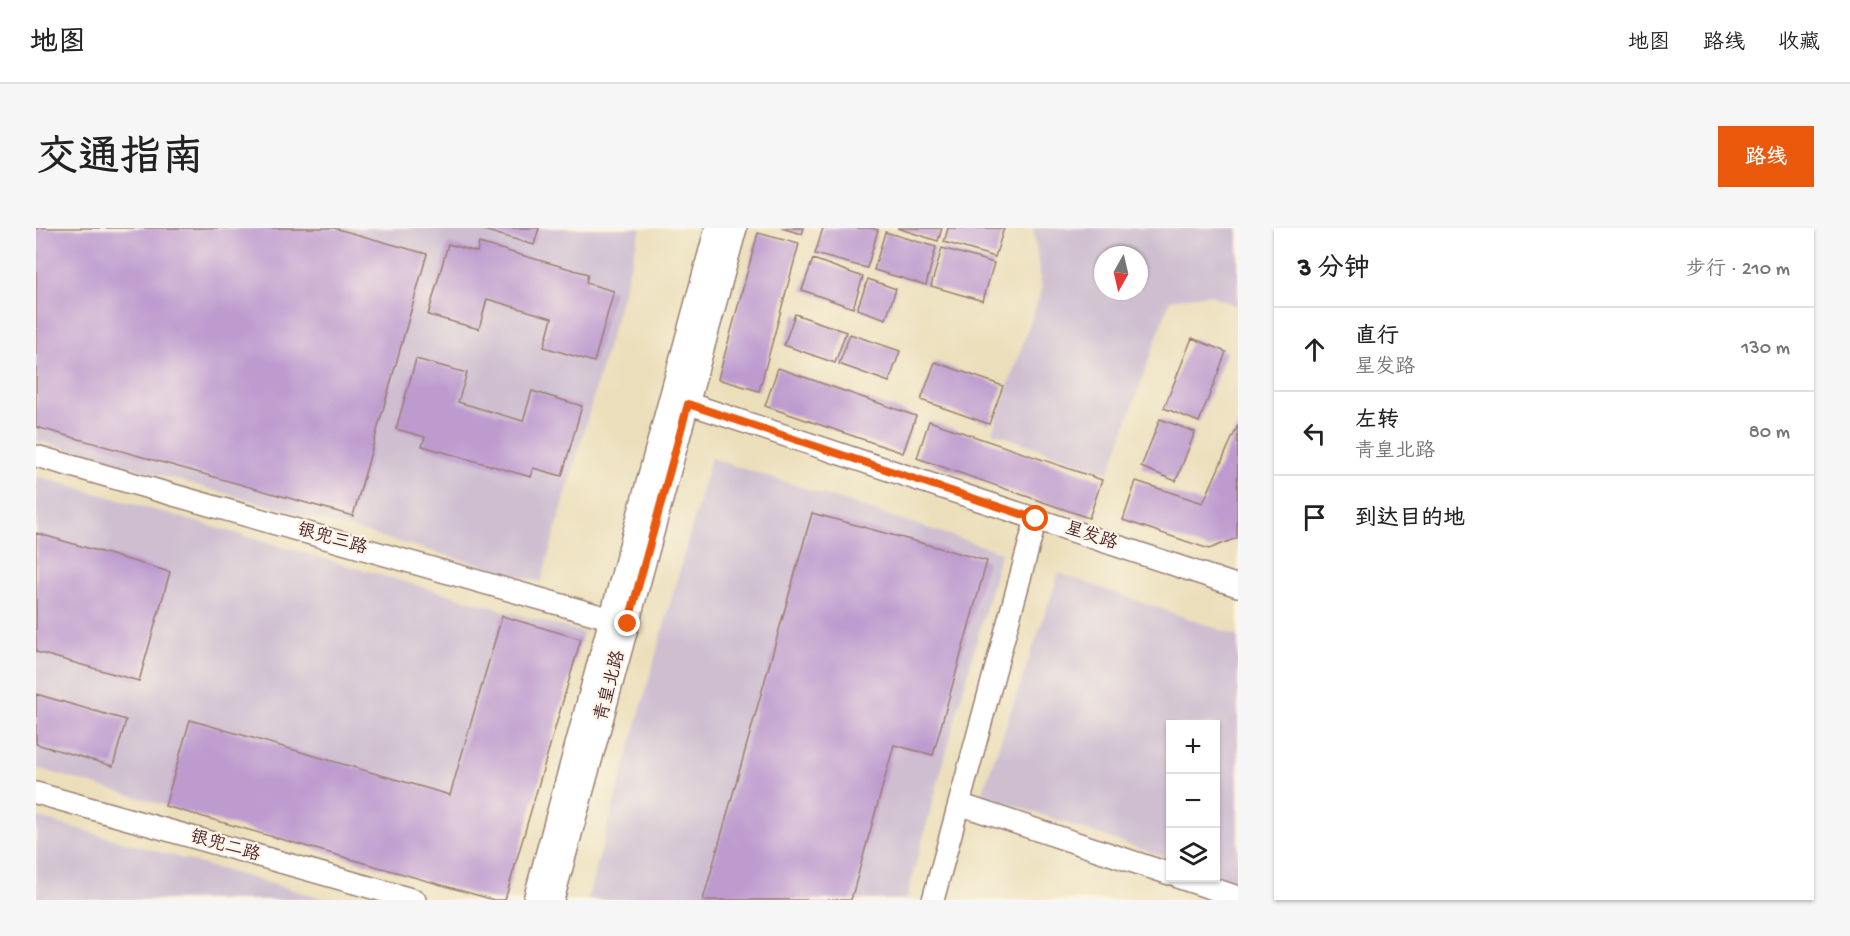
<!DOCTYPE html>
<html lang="zh">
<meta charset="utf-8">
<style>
body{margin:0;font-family:"Gochi Hand","LXGW WenKai TC",sans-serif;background:#f6f6f6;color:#222}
.controls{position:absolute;right:18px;bottom:18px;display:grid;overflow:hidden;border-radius:0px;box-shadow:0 2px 4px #0004}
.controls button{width:54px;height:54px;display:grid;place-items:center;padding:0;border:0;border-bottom:2px solid #e0e0e0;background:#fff;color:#222;font:30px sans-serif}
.compass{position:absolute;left:1058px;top:18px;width:54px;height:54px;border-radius:50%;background:#fff;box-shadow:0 2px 4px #0004;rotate:188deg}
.stop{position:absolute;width:18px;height:18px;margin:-14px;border:4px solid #ea580c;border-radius:50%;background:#fff}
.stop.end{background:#ea580c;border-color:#fff;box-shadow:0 2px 6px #0008}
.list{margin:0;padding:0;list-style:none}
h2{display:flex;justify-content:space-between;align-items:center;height:78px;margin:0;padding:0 24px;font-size:26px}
h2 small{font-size:20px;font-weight:400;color:#767676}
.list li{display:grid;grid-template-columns:39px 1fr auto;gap:18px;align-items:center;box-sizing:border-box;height:84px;padding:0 24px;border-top:2px solid #e0e0e0}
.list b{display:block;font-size:22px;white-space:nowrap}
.list p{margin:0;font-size:20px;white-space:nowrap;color:#767676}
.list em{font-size:20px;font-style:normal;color:#767676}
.icon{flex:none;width:33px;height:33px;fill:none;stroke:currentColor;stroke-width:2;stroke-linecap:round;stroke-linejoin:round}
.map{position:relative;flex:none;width:1202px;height:672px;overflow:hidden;border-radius:0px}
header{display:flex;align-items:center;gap:36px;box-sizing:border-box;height:84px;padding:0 30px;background:#fff;border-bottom:2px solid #e0e0e0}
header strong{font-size:28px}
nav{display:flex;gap:33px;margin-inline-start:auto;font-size:21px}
.intro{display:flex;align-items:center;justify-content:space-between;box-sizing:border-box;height:144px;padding:0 36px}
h1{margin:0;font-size:42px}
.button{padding:15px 27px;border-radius:0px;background:#ea580c;color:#fff;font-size:21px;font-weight:700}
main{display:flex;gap:36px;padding:0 36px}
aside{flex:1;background:#fff;border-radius:0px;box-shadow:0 2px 4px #0004}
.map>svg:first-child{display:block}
.industrial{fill:#cebed0;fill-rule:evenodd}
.building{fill:#be9bcf}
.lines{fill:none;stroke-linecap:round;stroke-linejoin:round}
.minor-casing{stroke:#9a7f73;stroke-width:24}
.minor{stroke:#fff;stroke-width:21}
.route{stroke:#ea580c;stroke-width:8}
.labels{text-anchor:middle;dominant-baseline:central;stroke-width:4.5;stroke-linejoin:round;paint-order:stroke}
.street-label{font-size:18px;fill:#4a1f2b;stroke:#fcf5e5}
</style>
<header>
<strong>地图</strong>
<nav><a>地图</a><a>路线</a><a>收藏</a></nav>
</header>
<div class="intro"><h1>交通指南</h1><a class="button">路线</a></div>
<main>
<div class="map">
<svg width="1202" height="672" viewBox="0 0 1202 672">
<rect width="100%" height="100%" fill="#fcf5e5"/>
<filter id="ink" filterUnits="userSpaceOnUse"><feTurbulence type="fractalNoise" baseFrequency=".0167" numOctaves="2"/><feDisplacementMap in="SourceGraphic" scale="12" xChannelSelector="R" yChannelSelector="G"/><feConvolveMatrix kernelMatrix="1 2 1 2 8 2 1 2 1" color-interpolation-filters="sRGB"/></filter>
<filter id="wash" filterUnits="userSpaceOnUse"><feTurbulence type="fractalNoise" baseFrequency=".008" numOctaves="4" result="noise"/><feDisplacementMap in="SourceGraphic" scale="24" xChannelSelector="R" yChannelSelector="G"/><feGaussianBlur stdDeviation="1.35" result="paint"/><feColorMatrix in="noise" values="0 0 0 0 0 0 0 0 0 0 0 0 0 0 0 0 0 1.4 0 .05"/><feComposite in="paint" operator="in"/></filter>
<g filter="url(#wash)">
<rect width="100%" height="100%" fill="#ebdfbb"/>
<!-- industrial -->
<path class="industrial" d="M0 0H605L505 354 0 212Z
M997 0H1202V79L1173 66 1134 72 1073 245 956 204 1006 61ZM1067 27H1103V63H1067Z
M675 230 965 324 870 672H551Z
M0 248 547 405 469 672H458L0 540Z
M1023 345 1202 408V655L1180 647V496H1134V631L946 566Z
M0 589 293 672H0Z"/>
<g id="blocks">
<!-- building -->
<path class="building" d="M0 0H298L391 26 317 288 0 199Z
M441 0H503L498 17Z
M745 0H768L766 6Z
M787 0H834L842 2 831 40 779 26Z
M861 0H906L902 13Z
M912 0H968L959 29 908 14Z
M849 4 900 19 890 57 838 42Z
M722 5 763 16 723 163 682 151Z
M443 15 552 46 550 55 578 63 558 134 508 119 516 90 451 71 443 101 392 87 412 16 441 24Z
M906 20 958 35 947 73 895 58Z
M777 31 827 49 817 80 766 62Z
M832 51 860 61 850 91 821 81Z
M759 86 810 104 799 135 748 117Z
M814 106 864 123 853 154 803 136Z
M1156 110 1190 124 1163 194 1128 180Z
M380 131 431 145 422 174 487 193 496 163 546 178 526 248 497 240 495 249 386 218 389 209 360 201Z
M899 134 967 158 953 196 885 172Z
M742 140 880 188 867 225 729 178Z
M1124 191 1159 204 1140 253 1105 239Z
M893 193 1066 252 1053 290 881 230Z
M1202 197 1201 310 1173 321 1087 292 1100 253 1167 275Z
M776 285 951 333 897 527 858 517 815 672H667Z
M0 305 134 344 103 453 0 424Z
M466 388 545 411 469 672H458L129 578 154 492 414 567Z
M0 466 90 492 77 538 0 516Z"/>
</g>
</g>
<g filter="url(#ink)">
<use href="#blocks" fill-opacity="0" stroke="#9a7f73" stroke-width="1.5"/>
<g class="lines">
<!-- minor casing -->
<g class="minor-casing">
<path id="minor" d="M639 171 1202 358
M0 228 586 394
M0 565 379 672
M923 576 1134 646
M1144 650 1202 669
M498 672 680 0
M517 672 700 0
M897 672 1000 291"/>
</g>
<!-- minor -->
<use href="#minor" class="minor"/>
</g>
</g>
<g class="lines" filter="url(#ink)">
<!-- route -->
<path class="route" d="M592 396 652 176 1000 291"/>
</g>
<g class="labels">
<!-- street labels -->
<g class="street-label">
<text transform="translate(1055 309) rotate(18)">星发路</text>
<text transform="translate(296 312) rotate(16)">银兜三路</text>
<text transform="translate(575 458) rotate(-75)">青皇北路</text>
<text transform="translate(189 619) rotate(16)">银兜二路</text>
</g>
</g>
</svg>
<div class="controls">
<button>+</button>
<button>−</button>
<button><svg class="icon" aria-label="layers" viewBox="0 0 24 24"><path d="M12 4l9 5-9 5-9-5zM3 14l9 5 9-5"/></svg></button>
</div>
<svg class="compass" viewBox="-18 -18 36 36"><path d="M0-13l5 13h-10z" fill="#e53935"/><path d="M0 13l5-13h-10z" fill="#767676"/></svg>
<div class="stop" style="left:1000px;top:291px"></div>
<div class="stop end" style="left:592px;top:396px"></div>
</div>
<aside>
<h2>3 分钟<small>步行 · 210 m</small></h2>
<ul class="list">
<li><svg class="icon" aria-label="ahead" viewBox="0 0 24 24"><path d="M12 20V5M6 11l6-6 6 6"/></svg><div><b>直行</b><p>星发路</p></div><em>130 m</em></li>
<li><svg class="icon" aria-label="left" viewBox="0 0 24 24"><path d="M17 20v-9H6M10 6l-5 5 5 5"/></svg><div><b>左转</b><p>青皇北路</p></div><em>80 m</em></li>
<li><svg class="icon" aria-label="arrive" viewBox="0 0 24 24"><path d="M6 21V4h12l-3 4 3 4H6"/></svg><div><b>到达目的地</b></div></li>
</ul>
</aside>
</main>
